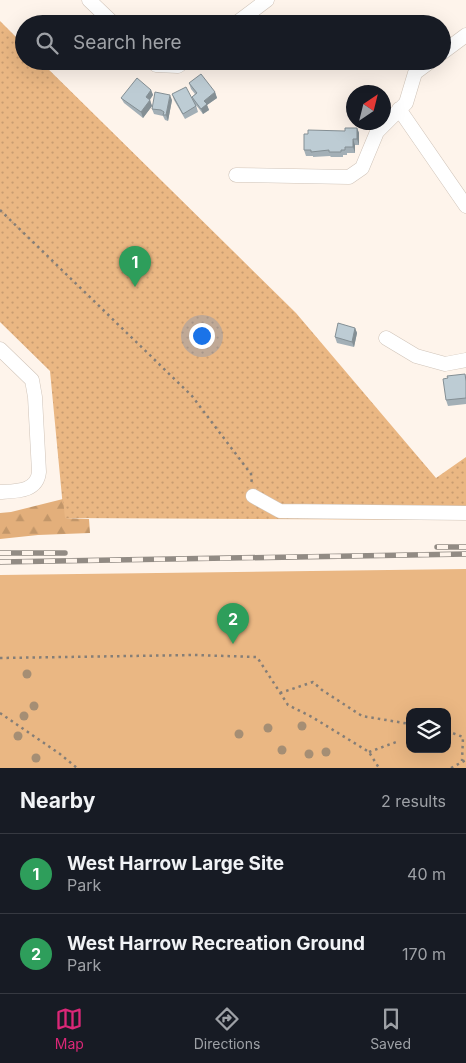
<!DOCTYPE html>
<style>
body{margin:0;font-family:Inter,sans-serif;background:#242831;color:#f1f3f6}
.controls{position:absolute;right:15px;bottom:15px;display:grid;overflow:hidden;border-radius:10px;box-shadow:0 5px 20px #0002}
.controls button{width:45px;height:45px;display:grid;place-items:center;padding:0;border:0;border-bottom:1px solid #363941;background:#171b24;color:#f1f3f6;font:25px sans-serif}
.compass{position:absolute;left:346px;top:85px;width:45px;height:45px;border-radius:50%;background:#171b24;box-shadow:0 5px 20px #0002;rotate:35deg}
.you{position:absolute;left:201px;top:335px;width:18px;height:18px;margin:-12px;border:4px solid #fff;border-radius:50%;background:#1a73e8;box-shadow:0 0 0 8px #1a73e833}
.badge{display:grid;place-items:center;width:32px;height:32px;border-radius:50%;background:#db2777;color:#fff;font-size:16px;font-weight:700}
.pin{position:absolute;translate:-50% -41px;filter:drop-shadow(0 1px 2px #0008)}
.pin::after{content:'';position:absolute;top:26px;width:18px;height:15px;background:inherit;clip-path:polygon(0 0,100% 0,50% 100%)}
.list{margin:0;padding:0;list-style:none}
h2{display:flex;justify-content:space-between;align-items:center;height:65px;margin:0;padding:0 20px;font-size:21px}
h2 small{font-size:16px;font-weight:400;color:#9ea1a6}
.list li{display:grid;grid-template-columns:32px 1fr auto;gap:15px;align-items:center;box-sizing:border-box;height:80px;padding:0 20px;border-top:1px solid #363941}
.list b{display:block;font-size:19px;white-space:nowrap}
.list p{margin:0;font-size:16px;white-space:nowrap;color:#9ea1a6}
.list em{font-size:16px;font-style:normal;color:#9ea1a6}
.icon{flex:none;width:28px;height:28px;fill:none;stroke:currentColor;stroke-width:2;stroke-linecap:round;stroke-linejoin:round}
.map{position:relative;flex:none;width:466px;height:768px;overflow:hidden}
.search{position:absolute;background:#171b24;box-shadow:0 5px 20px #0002;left:15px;right:15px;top:15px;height:55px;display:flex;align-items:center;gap:12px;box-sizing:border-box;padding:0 18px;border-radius:28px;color:#9ea1a6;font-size:19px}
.sheet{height:225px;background:#171b24}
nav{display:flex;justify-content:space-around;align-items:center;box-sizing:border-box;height:70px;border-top:1px solid #363941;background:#171b24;font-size:14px;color:#9ea1a6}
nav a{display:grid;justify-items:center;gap:2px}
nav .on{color:#db2777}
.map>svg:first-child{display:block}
.grass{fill:url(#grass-dots)}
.forest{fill:url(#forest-firs)}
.park{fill:#eab783;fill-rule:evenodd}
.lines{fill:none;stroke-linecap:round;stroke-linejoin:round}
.minor-casing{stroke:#d0c4b9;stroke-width:15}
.path{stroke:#857e77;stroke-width:2.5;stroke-dasharray:2.5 4;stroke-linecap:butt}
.minor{stroke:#fff;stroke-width:14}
.rail-casing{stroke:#928b84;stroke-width:5.5}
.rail{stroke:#fef4eb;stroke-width:4;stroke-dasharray:11;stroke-linecap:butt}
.tree{fill:#a58e74}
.wall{fill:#a3afb6}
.shaded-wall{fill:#848f94}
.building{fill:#bdccd4;stroke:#848f94}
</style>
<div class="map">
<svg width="466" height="768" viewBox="0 0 466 768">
<defs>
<pattern id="grass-dots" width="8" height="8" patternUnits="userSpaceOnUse" patternTransform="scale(1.25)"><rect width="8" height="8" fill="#eab783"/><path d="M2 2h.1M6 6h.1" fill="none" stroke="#c89c70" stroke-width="1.8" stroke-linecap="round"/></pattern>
<pattern id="forest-firs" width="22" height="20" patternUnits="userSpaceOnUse" patternTransform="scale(1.25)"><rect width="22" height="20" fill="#e3af7b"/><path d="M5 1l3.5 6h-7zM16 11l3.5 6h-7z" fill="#c29669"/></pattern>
</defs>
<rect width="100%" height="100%" fill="#fef4eb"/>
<!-- grass -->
<path class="grass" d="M0 21 24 45V61H40L296 313 436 478 466 457V520L64 518 50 371 0 322Z"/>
<!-- forest -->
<path class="forest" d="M63 499 65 518 89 519 90 533 38 535 0 539V513L11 512Z"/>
<!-- park -->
<path class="park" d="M466 569V768H0V575ZM410 712H447V749H410Z"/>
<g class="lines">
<!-- minor casing -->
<g class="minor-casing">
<path id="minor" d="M89 0 114 24
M235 24 267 0
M442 53 466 35
M152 61 156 65 178 66 185 61
M399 109 466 206
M236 175 349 177 362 168 377 132 406 103 415 73 431 61
M386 338 416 356 445 364 466 360
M0 349 32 380 35 397 39 472C37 492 16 491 0 492
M253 496 280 511 466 513"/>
</g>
<!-- path -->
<path class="path" d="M0 210 192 396 251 474 252 485
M0 658 194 655 257 657 288 705 312 717 369 752 379 768
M280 693 313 682 322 690 362 716 410 724
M0 713 60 754 77 768
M447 731 463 737 462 761
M369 752 399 741
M451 768 466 760"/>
<!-- minor -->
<use href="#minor" class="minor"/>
<!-- rail casing -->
<g class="rail-casing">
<path id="rail" d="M437 547H466
M0 553H65
M0 562 466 554"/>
</g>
<!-- rail -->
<use href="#rail" class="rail"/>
</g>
<!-- trees -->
<g class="tree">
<circle cx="27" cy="674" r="4.5"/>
<circle cx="34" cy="706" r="4.5"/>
<circle cx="24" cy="716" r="4.5"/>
<circle cx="302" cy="726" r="4.5"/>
<circle cx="268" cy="728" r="4.5"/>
<circle cx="239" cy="734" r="4.5"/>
<circle cx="18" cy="736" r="4.5"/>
<circle cx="282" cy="750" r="4.5"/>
<circle cx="326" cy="752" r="4.5"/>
<circle cx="309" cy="754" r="4.5"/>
<circle cx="36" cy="758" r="4.5"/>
</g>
<!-- wall -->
<path class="wall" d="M189 83 215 92 217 98 207 105 209 110 203 114 196 105 198 112 185 119 174 100 172 94 193 100 192 97 195 94 191 89Z
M151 90 153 95 150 100 152 106 143 118 124 103 121 98Z
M172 100 168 121 165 120 163 116 154 114 152 109Z
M357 128 359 133V145H355V153H347V155H343V157H331L330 156 313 157V156H306L304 150 308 134 345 131Z
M355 328 357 333 354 347 337 343 335 337Z
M465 374 466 377V404L448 406 446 400 448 378Z"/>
<!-- shaded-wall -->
<path class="shaded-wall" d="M151 90 153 95 148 102 146 97Z
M215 92 217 98 207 105 209 110 203 114 201 109 204 101Z
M170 95 172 100 168 121 166 115Z
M150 100 152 106 143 118 141 112Z
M357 128 359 133V145L357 139Z
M353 139 355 145V153L353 147Z
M355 328 357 333 354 347 352 342Z"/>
<!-- building -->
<path class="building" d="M159 20 162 24H154Z
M201 74 215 92 204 101 207 104 201 109 192 97 197 93 189 83Z
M137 78 151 90 146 97 150 100 141 112 121 98Z
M186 87 196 106 183 114 172 94Z
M155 92 170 95 166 115H163L164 112 161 110 152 109Z
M345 128H357V139H353V147H345V150H341V152H329V150L311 152V150H304V134H308V130L345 131Z
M338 323 355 328 352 342 335 337Z
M465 374 466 381V398L446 400 443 379 448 378 447 376Z"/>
</svg>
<div class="controls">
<button><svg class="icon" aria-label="layers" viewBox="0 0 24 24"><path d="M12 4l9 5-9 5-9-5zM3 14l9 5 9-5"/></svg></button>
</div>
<svg class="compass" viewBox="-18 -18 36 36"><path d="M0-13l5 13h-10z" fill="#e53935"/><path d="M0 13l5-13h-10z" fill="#9ea1a6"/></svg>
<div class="you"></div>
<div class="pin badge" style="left:135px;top:287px;background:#2e9e5b">1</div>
<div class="pin badge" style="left:233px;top:644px;background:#2e9e5b">2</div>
<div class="search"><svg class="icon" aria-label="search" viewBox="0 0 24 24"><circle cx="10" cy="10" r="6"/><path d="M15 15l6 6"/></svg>Search here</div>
</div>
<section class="sheet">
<h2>Nearby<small>2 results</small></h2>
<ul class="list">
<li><span class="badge" style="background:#2e9e5b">1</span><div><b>West Harrow Large Site</b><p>Park</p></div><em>40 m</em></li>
<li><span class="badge" style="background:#2e9e5b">2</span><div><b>West Harrow Recreation Ground</b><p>Park</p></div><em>170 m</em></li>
</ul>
</section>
<nav>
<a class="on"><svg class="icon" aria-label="map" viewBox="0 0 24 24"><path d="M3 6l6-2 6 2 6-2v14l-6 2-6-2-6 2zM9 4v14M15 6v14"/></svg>Map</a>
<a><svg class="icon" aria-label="directions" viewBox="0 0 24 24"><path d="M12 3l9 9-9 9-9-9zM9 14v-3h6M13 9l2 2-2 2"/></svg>Directions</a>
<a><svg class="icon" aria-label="saved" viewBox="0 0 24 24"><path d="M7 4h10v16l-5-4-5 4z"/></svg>Saved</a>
</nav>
